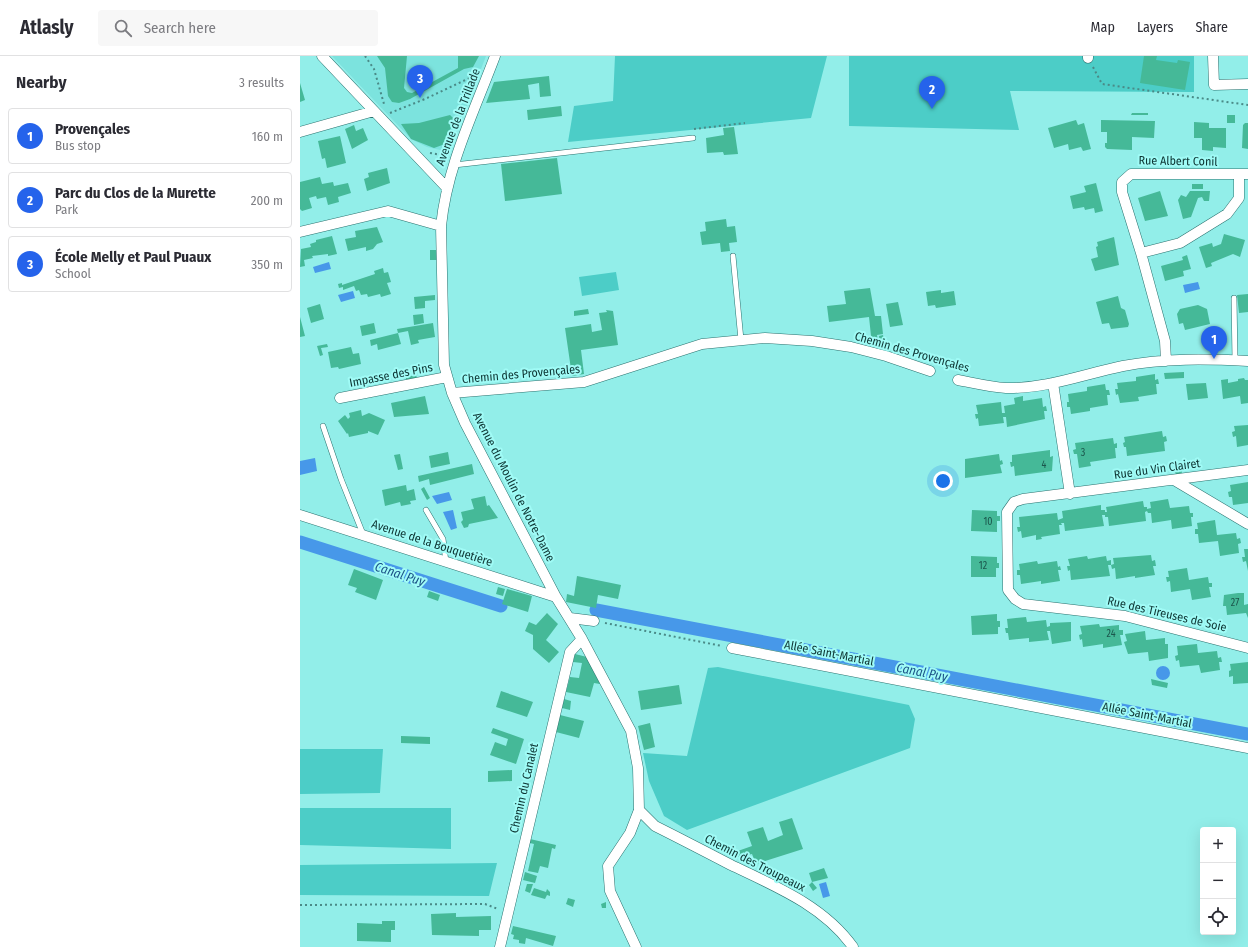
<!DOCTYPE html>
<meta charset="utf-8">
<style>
body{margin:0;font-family:"Fira Sans Condensed",sans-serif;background:#f7f7f7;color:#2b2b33}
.controls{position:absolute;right:12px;bottom:12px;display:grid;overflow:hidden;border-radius:4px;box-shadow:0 4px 16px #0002}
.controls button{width:36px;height:36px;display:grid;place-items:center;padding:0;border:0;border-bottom:1px solid #e1e1e2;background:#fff;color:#2b2b33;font:20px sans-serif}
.you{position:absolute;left:643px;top:425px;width:14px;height:14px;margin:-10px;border:3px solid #fff;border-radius:50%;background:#1a73e8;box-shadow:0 0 0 6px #1a73e833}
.badge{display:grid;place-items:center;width:26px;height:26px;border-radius:50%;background:#2563eb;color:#fff;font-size:13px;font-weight:700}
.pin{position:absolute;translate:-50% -33px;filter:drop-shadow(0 1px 2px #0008)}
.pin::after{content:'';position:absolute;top:21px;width:14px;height:12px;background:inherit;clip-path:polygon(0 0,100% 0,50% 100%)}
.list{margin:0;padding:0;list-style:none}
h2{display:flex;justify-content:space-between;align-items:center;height:52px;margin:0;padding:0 16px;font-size:17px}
h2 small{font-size:13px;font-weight:400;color:#7c7c81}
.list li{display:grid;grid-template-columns:26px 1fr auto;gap:12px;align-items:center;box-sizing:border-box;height:56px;margin:0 8px 8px;padding:0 8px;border:1px solid #e1e1e2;border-radius:4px}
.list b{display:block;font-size:15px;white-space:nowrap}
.list p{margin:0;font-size:13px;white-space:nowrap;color:#7c7c81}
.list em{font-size:13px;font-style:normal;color:#7c7c81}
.icon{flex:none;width:22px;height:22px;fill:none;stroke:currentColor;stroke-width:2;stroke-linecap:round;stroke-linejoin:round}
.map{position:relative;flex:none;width:948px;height:891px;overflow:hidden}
header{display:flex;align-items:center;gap:24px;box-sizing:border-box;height:56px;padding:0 20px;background:#fff;border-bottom:1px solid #e1e1e2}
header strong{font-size:19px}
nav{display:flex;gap:22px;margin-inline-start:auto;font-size:14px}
.search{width:280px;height:36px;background:#f7f7f7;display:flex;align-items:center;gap:10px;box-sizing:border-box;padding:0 14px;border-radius:4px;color:#7c7c81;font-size:15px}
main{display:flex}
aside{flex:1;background:#fff}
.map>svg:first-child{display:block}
.built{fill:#7ce3de}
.green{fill:#4ccdc7}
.water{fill:#4798e9}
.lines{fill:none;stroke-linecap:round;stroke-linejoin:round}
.canal{stroke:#4798e9;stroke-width:13}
.building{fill:#45b998}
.service-casing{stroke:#2b726f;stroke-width:6}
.minor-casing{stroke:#2b726f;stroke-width:11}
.path{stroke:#4a8a87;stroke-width:2;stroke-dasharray:2 3;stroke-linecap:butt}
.service{stroke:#fff;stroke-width:5}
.minor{stroke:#fff;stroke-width:10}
.labels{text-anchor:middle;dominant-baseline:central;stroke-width:4;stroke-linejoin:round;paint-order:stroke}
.number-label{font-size:10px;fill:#1b564c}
.street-label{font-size:12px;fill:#0d3533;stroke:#a0fbf6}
.water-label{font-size:13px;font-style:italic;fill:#1b5287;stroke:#a0fbf6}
</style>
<header>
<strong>Atlasly</strong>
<div class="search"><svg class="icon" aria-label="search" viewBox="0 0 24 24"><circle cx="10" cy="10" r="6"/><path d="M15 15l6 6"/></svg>Search here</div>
<nav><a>Map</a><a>Layers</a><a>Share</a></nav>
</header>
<main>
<aside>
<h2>Nearby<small>3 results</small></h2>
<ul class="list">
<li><span class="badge">1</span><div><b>Provençales</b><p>Bus stop</p></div><em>160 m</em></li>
<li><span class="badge">2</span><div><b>Parc du Clos de la Murette</b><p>Park</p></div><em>200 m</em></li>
<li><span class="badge">3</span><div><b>École Melly et Paul Puaux</b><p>School</p></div><em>350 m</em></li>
</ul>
</aside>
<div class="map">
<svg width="948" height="891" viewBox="0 0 948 891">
<rect width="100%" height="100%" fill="#92eee9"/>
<!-- built -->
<path class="built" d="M32 0H186L149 96 127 91 111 83Z"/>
<!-- green -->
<path class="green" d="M315 0H527L511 62 268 86 274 50 313 45Z
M549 0H894V36L710 35 719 74 549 70Z
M316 216 319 234 282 240 279 221Z
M418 611 609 649 615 663 610 692 387 774 364 760 349 725 343 697 387 700 408 612Z
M0 693H83L80 737 0 738Z
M0 752H151V793L0 789Z
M197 807 189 840 0 839V809Z"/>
<!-- water -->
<path class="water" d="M29 206 31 213 15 217 13 211Z
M898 226 900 233 885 237 883 229Z
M53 235 55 242 41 246 38 239Z
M15 402 17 415 0 419V405Z
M149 436 152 444 137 448 132 440Z
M153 454 157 472 151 474 143 456Z
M856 617a7 7 0 1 1 14 0a7 7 0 1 1-14 0Z
M526 826 530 840 523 842 519 828Z"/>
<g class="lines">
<!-- canal -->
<path class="canal" d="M0 486 201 550
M296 554 948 678"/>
</g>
<!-- building -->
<path class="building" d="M77 0H107L104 32 107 36 112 37 158 12V0H179L173 11 164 13 110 43 99 47 92 46 88 40 85 12Z
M844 0H857L856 4 877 7 878 4 890 6 885 34 840 27Z
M249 20 251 40 240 41 239 27 228 29 230 43 186 47 194 26Z
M0 27 5 44 0 46Z
M261 50 262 60 228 64 227 54Z
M832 57H848V59H831Z
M150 59 154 63 145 88 134 92 111 83 101 68 119 67Z
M927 59H935V67H927Z
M776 64 778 69 784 67 791 93 783 95 781 91 769 94 768 88 754 92 748 72Z
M801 64 855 65 854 82 832 81V94L807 93 805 91V87H807V76H801Z
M894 66 909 67V72H926V92L913 91V95L902 94V82H894Z
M945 67H948V93L942 92 943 69Z
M54 69 56 75 63 72 68 84 52 93 45 73Z
M434 71 438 98 424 99 423 96 407 97 406 82 424 79 423 72Z
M40 80 46 107 27 112 25 102 22 103 18 85Z
M257 102 262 138 205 145 201 108Z
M87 112 90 127 67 135 64 123 69 121 68 117Z
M20 121 22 128 33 126 34 130 48 127 51 137 38 141 39 146 28 149 26 141 17 143 16 140 9 142 12 152 2 155 0 153V126Z
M796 127 803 155 795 157 794 152 785 154 784 151 773 153 770 140 786 136 784 130Z
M892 128H903V133H892Z
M860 135 868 160 845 165 838 142Z
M890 135H910L909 145H904L902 141 898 142 891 161 883 163 878 144 881 139 886 141Z
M426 163 427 171 435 170 437 186 429 187 430 195 421 196 420 187 402 189 400 176 406 175 405 166Z
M77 171 83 186 77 188 73 193 66 195V191L48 195 45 183 56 181 55 175Z
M924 178 945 184 940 201 933 198 911 207 912 210 906 212 899 191 912 187 913 191 921 188Z
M32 180 37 198 28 200V198L12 200 13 202 4 204 5 210 0 211 1 193 11 191 10 188 16 186V184Z
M814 181 819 209 795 215 791 203 798 201 796 191 798 190 797 186Z
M130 194H137V204H130Z
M887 199 891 213 883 215 884 220 865 225 861 210 883 204 882 201Z
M83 212 84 217 88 216 91 226 87 227 91 238 81 241 80 238 68 241 67 238 61 239 59 234 56 235 54 230 43 234V231L39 232 38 228 42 227V229L75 218 74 215Z
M570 232 575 260H581L583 278 577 279 579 291 572 289 569 261 529 266 527 250 546 248 544 235Z
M641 234V237L654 235 656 249 636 252 635 249 628 250 626 236Z
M948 238V256L939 257 937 239Z
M135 239V244L125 245V252L115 253 114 241Z
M818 240 821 252 825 254 829 268 828 271 811 273 809 267 802 268 796 246Z
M598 246 603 269 590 271 586 248Z
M20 248 24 263 11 267 7 252Z
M898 249 907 253 910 268 885 274 883 267 879 268 877 258 880 253Z
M288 253 289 258 274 260V255Z
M306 254 313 255 318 289 281 294 284 318 272 320 265 272 291 268 292 276 302 274 299 257 307 256Z
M123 258 124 267 114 269 113 259Z
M0 261 5 280 0 281Z
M74 267 76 277 62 280 60 270Z
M133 267 135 281 118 284 119 287 111 289 108 275 98 277 97 273Z
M98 277 101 288 78 294 77 288 71 290 70 284Z
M583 279 585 288 580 289 579 280Z
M27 288 28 291 21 292 23 299 20 300 17 290Z
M51 291 53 298 59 297 61 308 39 313 38 311 31 312 28 296Z
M884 316V322L865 323 864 317Z
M855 318V324L858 323 859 328H856L857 338 838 341 839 345 820 347 818 338 816 339 815 333H818L817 327 836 325V321Z
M116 319 117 322 106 324V321Z
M944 322 945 324H948V347L941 348 940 340 923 343 921 324 928 323V327L938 325V323Z
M906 327 908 342 888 344 886 328Z
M805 328 806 334H809L810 339H807L808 349 790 352V355L771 358 770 351H767V346H769L768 338 787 335V331Z
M125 340 129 358 94 361 91 347Z
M723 340V345L742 342 743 351 746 350 747 355H744L745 363 707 371 706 361H703L704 367 679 370 678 362 676 363 675 358H678L676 349 701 346 702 357H705L704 350 715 348 714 342Z
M61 354 62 360 69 357 85 364 78 379 68 375V377L49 381 48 377 47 378 38 365 45 359 48 363 50 361 49 357Z
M948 369V389L937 391 936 380 933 381 932 376 935 375 934 370Z
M862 375 863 381 866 380 867 385 864 386 865 395 827 400 826 391H824L823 387 825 386 824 381Z
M813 382 814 388 817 387V392H815L816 402 790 406 791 410 779 412 777 398H774L773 394 776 393 775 387Z
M750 394V401L753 400 752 415 715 420 714 410 711 411 710 406H712V399Z
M148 396 150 408 131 412 129 400Z
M100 398 103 413 98 414 94 399Z
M699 398 700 405 702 404 703 408 700 409 702 417 665 422V403Z
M172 408 174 418 130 429 129 423 119 426 118 420Z
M881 409 882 418 876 419 874 410Z
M948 426V447L933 449 932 441H929L928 436 931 435 930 429Z
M106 429 107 435 114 433 116 444 110 445 111 448 101 450 100 446 85 450 82 434Z
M124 431 130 442 127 444 121 433Z
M185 440 187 450 189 449 198 462 169 468 168 471 164 472 161 466 163 464 161 456 174 453 171 443Z
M868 443 870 452 889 450 890 457H893V461H891L892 470 872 473 871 464 852 467 851 457H848L847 455 845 456 846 465 809 470 808 461H805V459H802L804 470 765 475 764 467H761L762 469H759L760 478 741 481 742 483 736 484V479L722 482 721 475 718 476 717 471H720L719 461 757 457 758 464 763 462 762 455 801 449V454H805V456H807L806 451 843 445 844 451H847V453L851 452 850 446Z
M672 454 697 455V460H700V465H697V476L671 475Z
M915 464 917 479 936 477 937 483 940 482 941 487 938 488 939 497 920 500 918 485 899 487 898 478H895V473H898L897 467Z
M944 493H948V515L946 505 943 506 942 501H945Z
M851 499 852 505 855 504 856 510H853L855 519 835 522V520L816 523 815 512 812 513 811 509H808L810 520 771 524 770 514 768 515 767 510H770L768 503 787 500 788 503 806 500 807 505 811 504V509L814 508 813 502Z
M671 500 697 501V507H699V512H696V521H671Z
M737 505 738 508 757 505 758 511 760 510 761 514H758L760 525 741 528V525L721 528 720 519H717V514H720L719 508Z
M887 512 889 524 908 521 909 527H912V531H909L911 541 892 544 890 533 871 536 870 525 867 526 866 521H869L868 515Z
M54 513 83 524 76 544 55 536 57 532 48 529Z
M277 520 321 529 318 543 298 539 296 552 266 546 267 538 274 540Z
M198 531 205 533 203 540 196 538Z
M207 533 232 540 228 556 202 548Z
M129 535 140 539 138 545 127 541Z
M938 537H944V549L948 548V562L946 557 927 559 926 550H923L924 539Z
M247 557 258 568 246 584 259 596 249 607 233 593V579L225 575 229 566 236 569Z
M697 558V565H700V571H698V578L672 579 671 560Z
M726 561 727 566 746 564 747 571 750 570V567L771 566V585L752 588 750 575H747L749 584 729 586V582L709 584 708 577H706L705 572H708L707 563Z
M799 568 800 571 819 569V574H823V579H820L822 589 803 592V588L783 591 782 583 780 584 779 579 782 578 780 570Z
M845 575 846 584 865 582V588H868V602L849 605 848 596 828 598 824 586 827 585 825 578Z
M897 588 898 597 917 595 918 602 921 601 922 606H919L920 614 901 617 899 609 880 611 879 604 876 605 875 600 878 599 877 590Z
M275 598 287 601 300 628 294 627 290 641 266 636 270 621 279 622 282 607 273 606Z
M948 606V627L933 628V620L929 621V615L931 614 930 608Z
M851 623 868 627 867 632 852 629Z
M379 629 382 648 341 654 338 635Z
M201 635 233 646 227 661 196 651Z
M264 643 271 645 270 654 262 652Z
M260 659 284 665 279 682 256 676Z
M350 667 355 691 344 694 338 670Z
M193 672 224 683 216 708 190 699 195 686 206 690 208 683 191 677Z
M101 680 130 681V688L101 687Z
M212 714V725L188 726V715Z
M492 762 503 793 456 808 452 798 437 801 435 796 452 790 447 776 463 771 468 785 483 779 479 766Z
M230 783 256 789 255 793 252 792 248 812 240 810 238 817 228 815 234 788 230 787Z
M524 812 528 822 512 826 509 817Z
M225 816 237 820 235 827 223 824Z
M512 826 517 832 513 835 509 829Z
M227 828H233L230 837 225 835Z
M234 832 246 836 247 833 250 836V840L247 839 245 843 231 839Z
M268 842 275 844 273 851 266 848Z
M306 846V852H302L301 848Z
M156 857V861L191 860V874H179V880L132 879 131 858Z
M82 865H95V874H91V886L57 885V867L82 868Z
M213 870 256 880 253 890 226 882 225 888 219 887V884L213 883 214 879 211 878Z"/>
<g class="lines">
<!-- service casing -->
<g class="service-casing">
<path id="service" d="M154 109 393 82
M433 200 441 284
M934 242 935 304
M23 370 41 423 63 478
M126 454 143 483 146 506"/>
</g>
<!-- minor casing -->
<g class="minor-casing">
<path id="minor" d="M22 0 147 132
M195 0C174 56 147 110 141 170L144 309 152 337 165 367 256 541 282 583 331 675 338 712 339 754 330 777 308 810 310 835 336 891
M788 0V2
M913 0 914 29 948 28
M0 76 74 55
M0 176 88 155 141 170
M841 197 822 136V126L831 118H948
M866 305 865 285 841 197 880 187 927 158 939 142V119
M658 324C674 327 690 331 706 332 746 333 784 318 823 310 864 302 907 303 948 305
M753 327 770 438
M152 337 284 326 402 288 465 282 512 285 551 291 586 300 630 315
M40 342 147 321
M948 414 723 443 714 446 707 456 708 534 715 543 723 548 825 560 948 592
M874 424 948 468
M0 459 256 541
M270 562 294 565
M432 592 948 692
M339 754 355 770C381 783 406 796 431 809 475 830 524 850 553 891
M200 891 270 596 282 583"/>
</g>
<!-- path -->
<path class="path" d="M65 0 74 13 84 48
M793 11 802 28 948 49
M90 57 125 43 176 19
M394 73 445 67
M130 97 142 99 146 96
M305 567 422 590
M0 849 185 848 198 853"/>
<!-- service -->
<use href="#service" class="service"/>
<!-- minor -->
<use href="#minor" class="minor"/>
</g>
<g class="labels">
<!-- number labels -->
<g class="number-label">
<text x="783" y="397">3</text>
<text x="744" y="409">4</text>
<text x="688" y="466">10</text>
<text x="683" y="510">12</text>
<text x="935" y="547">27</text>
<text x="811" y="578">24</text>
</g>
<!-- street labels -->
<g class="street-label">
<text transform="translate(158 61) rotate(-69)">Avenue de la Trillade</text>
<text transform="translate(878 105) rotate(1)">Rue Albert Conil</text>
<text transform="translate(612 296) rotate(16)">Chemin des Provençales</text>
<text transform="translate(221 318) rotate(-5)">Chemin des Provençales</text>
<text transform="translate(91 319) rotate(-11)">Impasse des Pins</text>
<text transform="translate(857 413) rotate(-8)">Rue du Vin Clairet</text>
<text transform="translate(214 431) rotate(63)">Avenue du Moulin de Notre-Dame</text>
<text transform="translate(132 487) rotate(18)">Avenue de la Bouquetière</text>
<text transform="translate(867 558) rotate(13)">Rue des Tireuses de Soie</text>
<text transform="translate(529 597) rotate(11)">Allée Saint-Martial</text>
<text transform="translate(847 659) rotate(11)">Allée Saint-Martial</text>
<text transform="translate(224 732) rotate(-77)">Chemin du Canalet</text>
<text transform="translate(455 807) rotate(27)">Chemin des Troupeaux</text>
</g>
<!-- water labels -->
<g class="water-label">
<text transform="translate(100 518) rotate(18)">Canal Puy</text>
<text transform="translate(622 616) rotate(11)">Canal Puy</text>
</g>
</g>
</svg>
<div class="controls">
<button>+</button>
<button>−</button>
<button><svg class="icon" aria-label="locate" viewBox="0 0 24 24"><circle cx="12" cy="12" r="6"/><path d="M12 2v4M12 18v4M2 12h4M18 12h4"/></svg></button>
</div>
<div class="you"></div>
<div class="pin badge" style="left:914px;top:303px">1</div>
<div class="pin badge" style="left:632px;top:53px">2</div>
<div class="pin badge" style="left:120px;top:42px">3</div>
</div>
</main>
